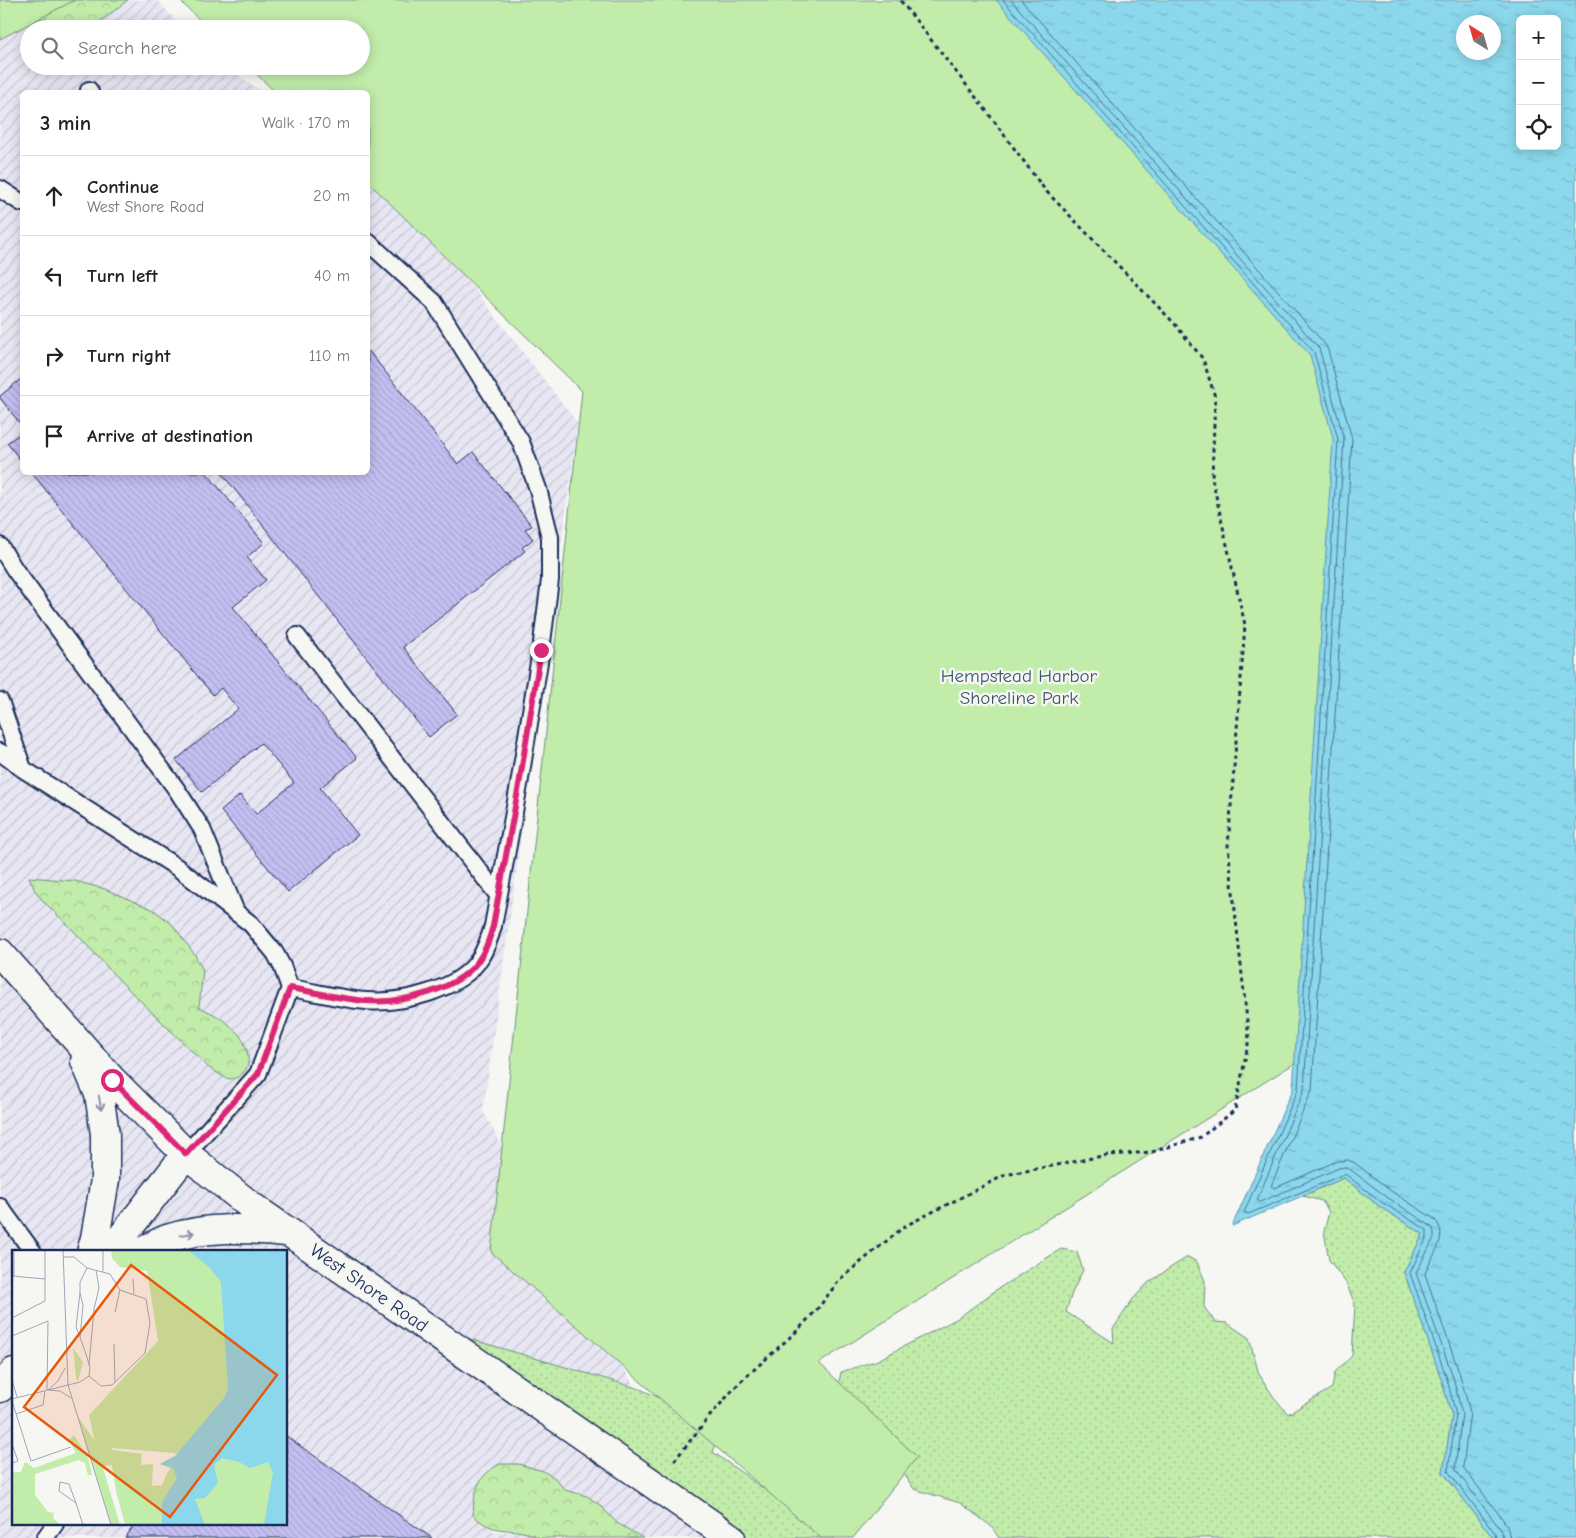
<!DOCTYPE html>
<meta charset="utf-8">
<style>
body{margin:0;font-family:"Comic Neue",sans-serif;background:#f6f6f6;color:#222}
.controls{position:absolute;right:15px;top:15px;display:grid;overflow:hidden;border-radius:8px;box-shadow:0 2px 12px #0003}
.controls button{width:45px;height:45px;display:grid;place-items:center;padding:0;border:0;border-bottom:1px solid #e0e0e0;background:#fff;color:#222;font:25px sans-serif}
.compass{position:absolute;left:1456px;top:15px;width:45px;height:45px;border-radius:50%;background:#fff;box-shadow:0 2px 12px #0003;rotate:323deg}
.stop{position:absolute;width:15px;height:15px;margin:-11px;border:4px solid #db2777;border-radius:50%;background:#fff}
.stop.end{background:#db2777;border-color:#fff;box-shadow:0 1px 5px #0008}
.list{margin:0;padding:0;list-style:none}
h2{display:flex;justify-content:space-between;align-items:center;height:65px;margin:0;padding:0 20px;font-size:21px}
h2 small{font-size:16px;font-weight:400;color:#767676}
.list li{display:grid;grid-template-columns:32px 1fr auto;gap:15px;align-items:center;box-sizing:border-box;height:80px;padding:0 20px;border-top:1px solid #e0e0e0}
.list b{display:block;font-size:19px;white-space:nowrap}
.list p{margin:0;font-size:16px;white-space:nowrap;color:#767676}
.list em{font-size:16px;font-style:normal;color:#767676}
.icon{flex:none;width:28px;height:28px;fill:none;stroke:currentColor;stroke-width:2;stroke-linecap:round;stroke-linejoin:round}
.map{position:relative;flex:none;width:1576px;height:1538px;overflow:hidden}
.search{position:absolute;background:#fff;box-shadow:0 2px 12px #0003;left:20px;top:20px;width:350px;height:55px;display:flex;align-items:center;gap:12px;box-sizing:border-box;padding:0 18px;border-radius:28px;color:#767676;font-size:19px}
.panel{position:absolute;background:#fff;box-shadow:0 2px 12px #0003;left:20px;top:90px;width:350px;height:385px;border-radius:8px}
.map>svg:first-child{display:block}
.industrial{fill:url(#industrial-furrows);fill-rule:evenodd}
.grass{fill:url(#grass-dots);stroke:#6e8e84}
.forest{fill:url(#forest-crowns);stroke:#6e8e84}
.park{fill:#c1eca9;stroke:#6e8e84}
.water{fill:url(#water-ripples);stroke:#5e94b3;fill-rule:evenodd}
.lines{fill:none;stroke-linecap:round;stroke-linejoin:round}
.shore{stroke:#487296;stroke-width:1}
.building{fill:url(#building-back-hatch);stroke:#1b2f5e}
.lane-casing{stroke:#1b2f5e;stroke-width:20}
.street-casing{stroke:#1b2f5e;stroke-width:31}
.secondary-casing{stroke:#1b2f5e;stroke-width:31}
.path{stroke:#1b2f5e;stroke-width:3;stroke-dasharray:4 4;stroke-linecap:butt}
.lane{stroke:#f6f6f2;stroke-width:16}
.street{stroke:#f6f6f2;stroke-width:28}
.secondary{stroke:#f6f6f2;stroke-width:28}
.oneway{stroke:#8892a8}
.route{stroke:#db2777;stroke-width:6}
.labels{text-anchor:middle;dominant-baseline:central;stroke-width:5;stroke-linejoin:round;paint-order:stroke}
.park-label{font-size:19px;fill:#3c556d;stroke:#f6f6f2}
.street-label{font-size:19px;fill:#1b2f5e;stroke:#f6f6f2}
.inset-road{fill:none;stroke:#9ea6b7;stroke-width:1}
.view{fill:#e8590c;fill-opacity:0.15;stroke:#e8590c;stroke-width:2.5}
.inset-edge{fill:none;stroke:#1b2f5e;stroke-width:2.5}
</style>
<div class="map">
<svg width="1576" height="1538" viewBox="0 0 1576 1538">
<defs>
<pattern id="industrial-furrows" width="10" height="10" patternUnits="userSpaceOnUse" patternTransform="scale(1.25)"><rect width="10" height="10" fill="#e7e6f2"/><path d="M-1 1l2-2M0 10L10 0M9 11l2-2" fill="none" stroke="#c6c6d2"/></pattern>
<pattern id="grass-dots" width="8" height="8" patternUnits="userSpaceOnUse" patternTransform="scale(1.25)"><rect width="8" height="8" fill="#c1eca9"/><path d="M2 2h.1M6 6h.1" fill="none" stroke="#a5cb94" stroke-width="1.8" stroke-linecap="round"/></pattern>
<pattern id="forest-crowns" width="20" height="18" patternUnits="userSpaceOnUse" patternTransform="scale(1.25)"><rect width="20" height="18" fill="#c1eca9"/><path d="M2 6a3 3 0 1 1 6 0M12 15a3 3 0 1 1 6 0" fill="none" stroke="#a5cb94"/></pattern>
<pattern id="water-ripples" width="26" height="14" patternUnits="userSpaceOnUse" patternTransform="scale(1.25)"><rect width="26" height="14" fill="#8bd7eb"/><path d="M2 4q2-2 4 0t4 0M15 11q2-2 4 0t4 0" fill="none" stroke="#77b9cc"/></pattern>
<pattern id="building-back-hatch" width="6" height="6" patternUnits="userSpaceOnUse" patternTransform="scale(1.25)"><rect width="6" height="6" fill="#c4bff1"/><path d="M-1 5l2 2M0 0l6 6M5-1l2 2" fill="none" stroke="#a8a4d1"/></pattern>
</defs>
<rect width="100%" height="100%" fill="#f6f6f2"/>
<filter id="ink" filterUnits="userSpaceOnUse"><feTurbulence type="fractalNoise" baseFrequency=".02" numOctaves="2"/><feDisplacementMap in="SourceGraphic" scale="10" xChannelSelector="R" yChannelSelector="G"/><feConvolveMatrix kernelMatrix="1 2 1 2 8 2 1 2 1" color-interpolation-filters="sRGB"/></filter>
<g filter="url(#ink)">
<!-- industrial -->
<path class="industrial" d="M128 0H157L183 29H90Z
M45 18 55 29H29V66H227L261 92H22V472H368V174L413 209 578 424 483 1111 717 1538H643L617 1523 600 1505 587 1496 565 1490 555 1478 543 1471 489 1470 480 1480 474 1498 494 1532H527L540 1538H0V34ZM14 1252H286V1524H14Z"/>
<!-- grass -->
<path class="grass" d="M1344 1178 1380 1207 1423 1234 1404 1272 1442 1381 1452 1416 1443 1472 1493 1538H999L991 1526 960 1503 914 1489 897 1463 835 1404 841 1372 878 1360 958 1318 996 1290 1061 1249 1077 1252 1083 1270 1072 1293 1066 1312 1114 1343 1113 1329 1133 1299 1148 1283 1173 1266 1188 1257 1197 1262 1205 1281 1204 1307 1215 1322 1227 1323 1249 1338 1259 1374 1273 1396 1288 1414 1332 1388 1335 1372 1352 1356 1355 1304 1346 1283 1329 1260 1324 1231 1329 1212 1322 1201 1303 1196Z
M419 1324 640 1389 669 1402 715 1446 713 1452 790 1508 835 1538H731Z"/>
<!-- forest -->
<path class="forest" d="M0 0H128L90 29H55L45 18 0 34Z
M29 877 75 881 105 889 154 910 172 924 195 955 203 970 199 1007C215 1014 229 1022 240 1036 248 1047 253 1066 241 1075 237 1078 232 1080 226 1078 221 1076 215 1071 209 1068L120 981 72 929 43 901 34 889Z
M500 1464H519L543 1471 555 1478 565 1490 587 1496 600 1505 617 1523 643 1538H540C512 1524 496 1538 473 1515 474 1491 477 1476 500 1464Z"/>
<!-- park -->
<path class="park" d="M0 0H75L0 39Z
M179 0H1117L1416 315 1449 966 819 1363 917 1457 853 1538H821L491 1252 582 391 368 182V92H275L248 66H361V29H209Z"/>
<!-- water -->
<path class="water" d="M996 0H1576V1538H1493L1443 1472 1452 1416 1442 1381 1404 1272 1423 1234 1380 1207 1344 1178 1232 1226 1293 1089 1333 438 1310 355ZM1520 19H1557V146H1520ZM1464 22H1494V52H1464Z"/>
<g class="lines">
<!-- shore -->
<path class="shore" d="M1003 0 1314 352 1338 439 1298 1090 1244 1212 1248 1214 1345 1174 1383 1203 1427 1230V1237L1410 1273 1447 1379 1456 1415 1448 1471 1495 1533 1496 1538
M1011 0 1319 348 1344 439 1304 1090 1257 1200 1260 1202 1339 1168 1345 1167 1351 1170 1387 1197 1432 1227 1434 1232V1238L1416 1273 1453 1377 1462 1414 1455 1469 1501 1530 1503 1538
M1021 0 1324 343 1328 350 1352 439 1312 1090 1271 1186 1275 1188 1337 1161 1348 1160 1355 1163 1391 1191 1433 1218C1452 1235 1431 1256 1425 1274L1460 1375 1470 1412 1463 1467 1507 1525 1510 1538"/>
</g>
<!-- building -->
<path class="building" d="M368 350 458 464 473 452 532 526 525 529 533 539 522 548 525 551 403 647 457 714 429 737 221 472H368Z
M22 378V426L0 398V396Z
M22 432V462L7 443Z
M31 472H206L264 543 247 557 266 580 233 607 357 758 320 788 358 835 288 892 221 811 240 795 256 814 294 783 261 743 202 792 176 760 238 709 221 688 213 695Z
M286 1436 432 1538H125L135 1524H286Z"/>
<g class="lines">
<!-- lane casing -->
<g class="lane-casing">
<path id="lane" d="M89 90 90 92
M0 189 22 203
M0 546 15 570 177 790 202 829 236 912
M297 636 498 895
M0 701 23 769
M0 752 23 769 178 868 251 924 275 953 282 966 290 988 258 1074 186 1154
M290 988C315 992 341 999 366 1001 401 1004 461 990 480 958 486 948 490 937 493 926L519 785 541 650 550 580V537L538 489 521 442 434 302 368 242
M0 1207 33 1252
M45 1538 55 1524"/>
</g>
<!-- street casing -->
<g class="street-casing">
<path id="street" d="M110 1252 186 1154
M0 1388 14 1372"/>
</g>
<!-- secondary casing -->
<g class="secondary-casing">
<path id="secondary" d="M0 953 112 1080 186 1154 251 1206 731 1538
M85 1061 99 1094 105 1134V1180L95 1238 91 1252
M142 1252C150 1248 158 1242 167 1239 206 1226 246 1228 286 1232"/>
</g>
<!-- path -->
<path class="path" d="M674 1461 709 1417 738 1384 798 1330 819 1307 840 1279 905 1226 1005 1175 1108 1155 1152 1152 1201 1137 1235 1110 1249 1039 1228 846 1245 625 1212 478 1215 397 1203 359 1174 323 1045 190 985 109 900 0"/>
<!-- lane -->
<use href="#lane" class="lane"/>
<!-- street -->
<use href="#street" class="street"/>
<!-- secondary -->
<use href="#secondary" class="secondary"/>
</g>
<!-- one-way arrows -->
<defs><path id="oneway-shaft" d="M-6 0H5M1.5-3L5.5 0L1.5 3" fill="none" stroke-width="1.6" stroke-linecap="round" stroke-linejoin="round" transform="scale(1.25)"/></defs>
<g class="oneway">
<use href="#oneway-shaft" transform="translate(100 1103) rotate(81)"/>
<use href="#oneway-shaft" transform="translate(187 1234) rotate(-12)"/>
</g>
</g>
<g class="lines" filter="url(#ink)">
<!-- route -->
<path class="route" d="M112 1080 186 1154 258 1074 290 988C315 992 341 999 366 1001 401 1004 461 990 480 958 487 948 490 937 493 926L519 785 541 650"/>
</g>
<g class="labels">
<!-- park labels -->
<g class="park-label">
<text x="1019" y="676">Hempstead Harbor<tspan x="1019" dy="22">Shoreline Park</tspan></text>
</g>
<!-- street labels -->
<g class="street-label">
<text transform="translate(369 1288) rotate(35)">West Shore Road</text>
</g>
</g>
<!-- overview -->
<g transform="translate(12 1250)">
<rect width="275" height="275" fill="#f6f6f2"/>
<path d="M66 167 83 191 108 275H99ZM101 200 130 204 129 215 141 214 140 236 150 235 156 221 161 218 150 275 113 274 104 241 98 203Z" fill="#c1eca9"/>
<path d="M61 98 71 112 66 131 64 128ZM62 185 76 208 80 225H76L73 213 67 210 23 224V245L36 262 42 263 41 268 48 275H0V222H9L13 212 22 218 64 203 57 190Z" fill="#c1eca9"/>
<path d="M212 148 265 222 255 275H144L158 218 148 214 163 206Z" fill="#c1eca9"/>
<path d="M99 0H185L216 32 228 143 186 205 100 198 102 214 88 217 77 165 146 91 135 21 108 17 100 8Z" fill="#c1eca9"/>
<path d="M176 0H275V275H252L261 222 256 212 238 218 227 212 210 208 202 215 206 233 193 248 183 249 193 275H150V252L165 228 161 218 148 214 163 206 212 148 216 139 209 32 198 18Z" fill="#8bd7eb"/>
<path class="inset-road" d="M2 0V26M51 0 56 135 99 275M91 0V22M51 7H62L75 18 68 32V43M75 18 98 24 108 40 134 49 138 73 133 103 100 135 89 136 77 126M0 26 33 29M121 29 122 44M103 62 108 40M0 68 33 51V0M0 86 36 71 35 140M102 94 103 132M77 115 82 59 87 38 84 20M0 130 5 147M36 140 46 131 53 118M36 140 48 141 59 148M0 149 68 132 77 126 78 118 75 107 68 87 64 77 68 43 71 55 68 87M0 151 19 211 59 197M4 164 31 155 33 141M0 194 6 211 0 213M64 253 47 241 48 232 57 234 64 253 71 275"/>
<path class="view" d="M119 15 265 125 158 267 12 157Z"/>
<rect width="275" height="275" class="inset-edge"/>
</g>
</svg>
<div class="controls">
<button>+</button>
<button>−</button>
<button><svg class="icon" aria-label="locate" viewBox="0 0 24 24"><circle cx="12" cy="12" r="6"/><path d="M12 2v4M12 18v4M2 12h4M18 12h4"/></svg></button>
</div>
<svg class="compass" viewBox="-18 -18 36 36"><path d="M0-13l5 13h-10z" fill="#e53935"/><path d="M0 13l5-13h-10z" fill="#767676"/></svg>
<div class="stop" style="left:112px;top:1080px"></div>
<div class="stop end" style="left:541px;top:650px"></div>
<div class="search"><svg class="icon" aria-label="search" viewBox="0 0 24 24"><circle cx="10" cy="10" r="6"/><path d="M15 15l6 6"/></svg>Search here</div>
<section class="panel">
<h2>3 min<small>Walk · 170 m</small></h2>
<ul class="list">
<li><svg class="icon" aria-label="ahead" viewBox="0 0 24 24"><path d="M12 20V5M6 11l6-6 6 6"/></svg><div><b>Continue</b><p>West Shore Road</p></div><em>20 m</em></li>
<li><svg class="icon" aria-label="left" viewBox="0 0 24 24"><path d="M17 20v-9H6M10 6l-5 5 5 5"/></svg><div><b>Turn left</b></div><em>40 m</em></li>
<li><svg class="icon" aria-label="right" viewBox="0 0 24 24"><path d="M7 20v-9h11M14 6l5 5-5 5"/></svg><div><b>Turn right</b></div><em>110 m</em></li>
<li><svg class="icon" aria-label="arrive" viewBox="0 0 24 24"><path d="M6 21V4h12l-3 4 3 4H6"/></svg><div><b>Arrive at destination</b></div></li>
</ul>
</section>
</div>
